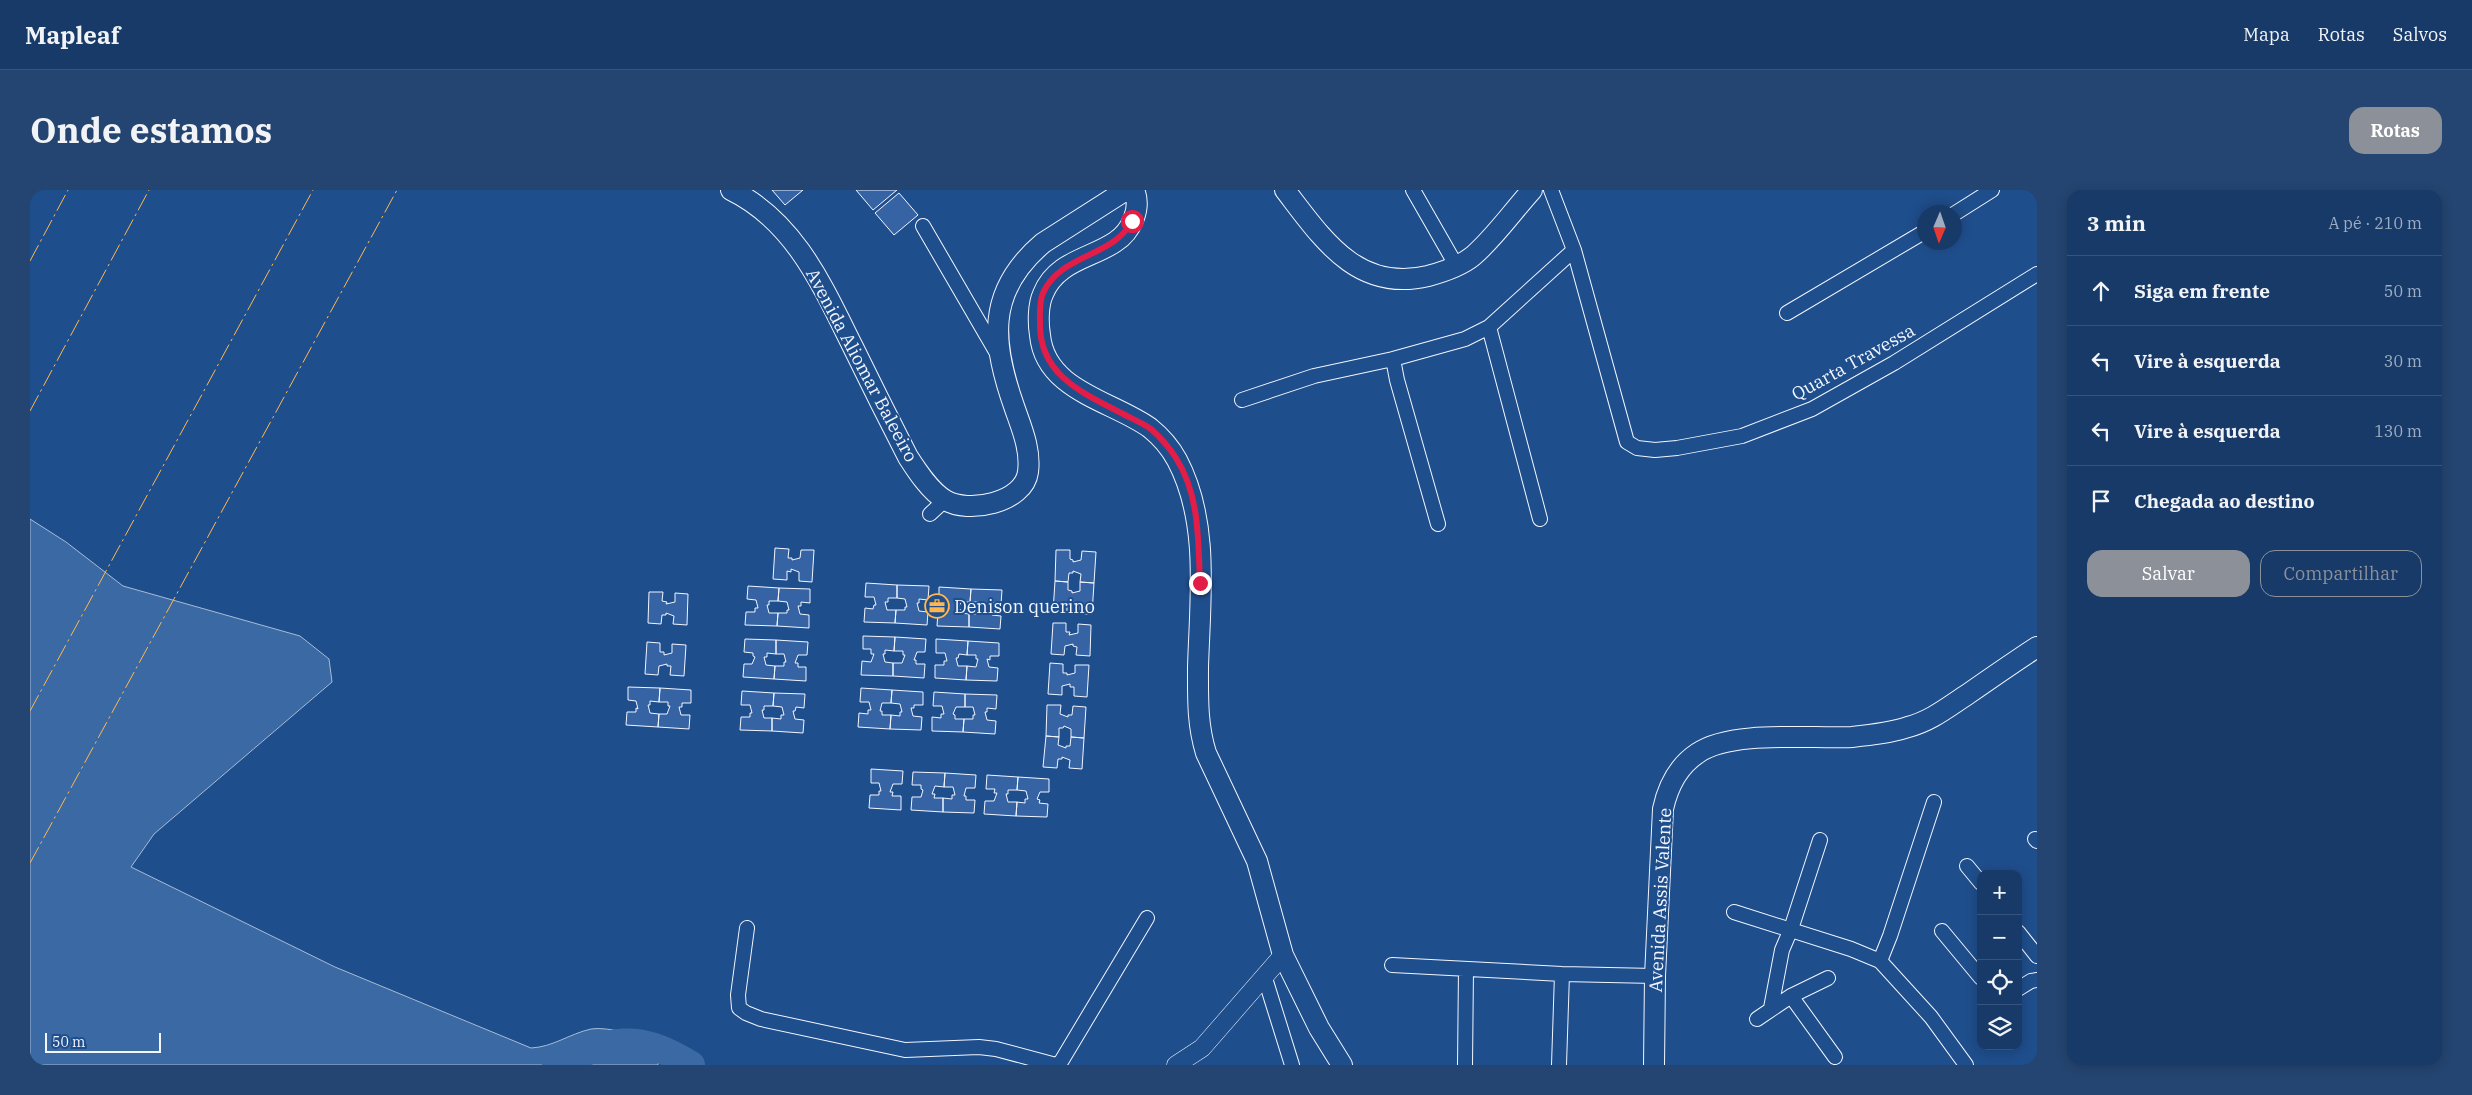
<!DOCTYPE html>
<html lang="pt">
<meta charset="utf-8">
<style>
body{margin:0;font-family:"IBM Plex Serif",serif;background:#244571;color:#f1f3f6}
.controls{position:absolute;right:15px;bottom:15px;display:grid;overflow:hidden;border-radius:10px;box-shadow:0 2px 12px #0003}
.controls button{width:45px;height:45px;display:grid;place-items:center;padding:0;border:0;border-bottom:1px solid #36547d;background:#173a69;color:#f1f3f6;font:25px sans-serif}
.compass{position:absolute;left:1887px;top:15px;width:45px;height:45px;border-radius:50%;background:#173a69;box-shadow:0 2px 12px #0003;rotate:182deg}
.scale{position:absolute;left:15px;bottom:12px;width:116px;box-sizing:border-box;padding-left:5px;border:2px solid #f2f6ff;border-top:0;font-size:14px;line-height:18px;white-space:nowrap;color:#f2f6ff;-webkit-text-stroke:4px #1f4e8c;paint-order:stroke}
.stop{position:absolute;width:15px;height:15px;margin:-11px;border:4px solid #e11d48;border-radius:50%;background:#fff}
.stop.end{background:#e11d48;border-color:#fff;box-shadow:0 1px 5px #0008}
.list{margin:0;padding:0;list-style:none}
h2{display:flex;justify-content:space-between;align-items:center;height:65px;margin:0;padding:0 20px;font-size:21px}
h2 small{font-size:16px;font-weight:400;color:#9eadc0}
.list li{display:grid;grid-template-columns:32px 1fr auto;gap:15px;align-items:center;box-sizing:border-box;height:70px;padding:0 20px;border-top:1px solid #36547d}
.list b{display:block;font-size:19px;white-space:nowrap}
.list em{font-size:16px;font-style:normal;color:#9eadc0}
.actions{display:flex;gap:10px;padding:15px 20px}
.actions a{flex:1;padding:11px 0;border:1px solid #8c9099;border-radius:15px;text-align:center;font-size:18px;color:#8c9099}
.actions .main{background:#8c9099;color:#fff}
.icon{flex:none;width:28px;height:28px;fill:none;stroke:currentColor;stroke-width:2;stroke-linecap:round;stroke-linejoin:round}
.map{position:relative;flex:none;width:2007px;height:875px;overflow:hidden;border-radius:15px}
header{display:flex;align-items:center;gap:30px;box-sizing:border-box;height:70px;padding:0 25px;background:#173a69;border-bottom:1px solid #36547d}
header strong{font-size:24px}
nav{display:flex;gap:28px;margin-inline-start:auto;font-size:18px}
.intro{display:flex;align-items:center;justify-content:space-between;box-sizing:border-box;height:120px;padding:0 30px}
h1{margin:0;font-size:35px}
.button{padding:12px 22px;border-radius:15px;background:#8c9099;color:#fff;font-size:18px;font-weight:700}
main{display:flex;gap:30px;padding:0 30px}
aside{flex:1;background:#173a69;border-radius:15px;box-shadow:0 2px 12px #0003}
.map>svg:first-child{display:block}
.water{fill:#3b69a3;stroke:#a8bbd7}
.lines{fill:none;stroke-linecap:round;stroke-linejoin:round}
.river{stroke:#3b69a3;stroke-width:28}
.building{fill:#3563a3;stroke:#f2f6ff}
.minor-casing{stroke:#f2f6ff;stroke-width:16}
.tertiary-casing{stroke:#f2f6ff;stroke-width:19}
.secondary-casing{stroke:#f2f6ff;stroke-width:22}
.minor{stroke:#1f4e8c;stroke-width:14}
.tertiary{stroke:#1f4e8c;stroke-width:18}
.secondary{stroke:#1f4e8c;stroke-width:20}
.power{stroke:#ffb74d;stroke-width:1;stroke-dasharray:18 4 2.5 4;stroke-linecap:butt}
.route{stroke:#e11d48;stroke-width:6}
.labels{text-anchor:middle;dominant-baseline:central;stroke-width:4;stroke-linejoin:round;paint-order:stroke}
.street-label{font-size:18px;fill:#f2f6ff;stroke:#1f4e8c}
.poi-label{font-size:18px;fill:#f2f6ff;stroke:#1f4e8c;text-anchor:start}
</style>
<header>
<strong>Mapleaf</strong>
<nav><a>Mapa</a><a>Rotas</a><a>Salvos</a></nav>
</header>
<div class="intro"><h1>Onde estamos</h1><a class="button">Rotas</a></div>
<main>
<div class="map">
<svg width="2007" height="875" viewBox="0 0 2007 875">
<rect width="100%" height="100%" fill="#1f4e8c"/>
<!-- water -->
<path class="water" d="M0 329 36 352 93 396 270 446 299 469 302 492 124 644 101 677 305 777 501 858C523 857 539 844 561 839 578 836 613 847 630 852L628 875H0Z"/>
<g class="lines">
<!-- river -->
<path class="river" d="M526 875C582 849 606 841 661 875"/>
</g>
<!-- building -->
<path class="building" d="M742 0H773L755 15Z
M826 0H867L843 20Z
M869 3 888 25 864 45 845 23Z
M745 358 759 359 758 368H762V370L770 368 771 360H784L782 392 769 391V382L761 379V382L757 381V390L743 389Z
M1026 360H1040V369L1043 370V372L1051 370 1052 361 1066 362 1064 393 1050 392 1051 384 1043 381V383H1039L1038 392 1025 391Z
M1025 391 1038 392V400L1042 401V403L1050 401V392L1064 393 1062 424H1049V415H1045V412L1037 414V423L1023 422Z
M836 393 867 395V408H858V412H855L857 420H866L865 433 834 432 835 418 843 419 844 415H846L844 407H835Z
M867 395 899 396 898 410 889 409V413H887L889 421 898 422 897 435 865 433 866 420H875V417H877L875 409 867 408Z
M718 396 749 398 748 411H739V415H737L739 423H748L747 436 715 435 716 422H725V418H728L726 410 717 409Z
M909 397 941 399 940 412H931L928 419 931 420V423L939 424V437L907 436 908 422 917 423V419H919L917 411 909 410Z
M749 398 780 399V413L771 412V416H768L770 424 779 425V438L747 436 748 423H757V420H759L757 412 748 411Z
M941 399 972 400 971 414 963 413 962 417H960L962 425 971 426 970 439 939 437V424H948V420H951L949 412H940Z
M619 402H633L632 411 637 412 636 414 645 412V403L658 404 657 435 643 434 644 426 636 423V425H632L631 434 618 433Z
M1023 433H1036V442H1040L1039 445 1048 443V434L1061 435 1060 466 1046 465 1047 457 1043 456V454L1035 456 1034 465 1021 464Z
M833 446 865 447 864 461 855 460V464H853L855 472 863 473V486L831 485 832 471 841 472 844 464H841V459H833Z
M865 447 896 449 895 462H887L884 470H886V474H895L894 488 863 486V473H872L875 465H873V461H864Z
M715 449 746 450V464L737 463V467H734L736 475 745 476 744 489 713 487 714 474H722L725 467 723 466V463L714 462Z
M906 449 938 451 937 465 929 464 928 468H926L928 476H937L936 490 905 488V475H914V471H917L915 463H906Z
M746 450 778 452 777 465H768L765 473H768V477H776V491L744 489 745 476H754V472H756L754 464H746Z
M938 451 969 453V466H960V470L957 469 959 477 968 478 967 491 936 490 937 476 946 477 948 469H946V465H937Z
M617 452 630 453V462H634V465L642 463V454L656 455 654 486 640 485 641 476H637V474L629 476 628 485 615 484Z
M1020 473 1033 474V483H1037V485L1045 483V475H1059L1057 507 1044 506V497H1040V494L1032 496V505L1018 504Z
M598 497 630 498 629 512 620 511V515H618L620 523 629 524 628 537 596 535 597 522H606V518L608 519 606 511 598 510Z
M630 498 661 500V513H652V517H649L651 525H660L659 539 628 537 629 524H637L640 516H638V512H629Z
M831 498 862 500 861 513H852L850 521H852V525H861L860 539 828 537 829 523 838 524V520H841L839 512H830Z
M862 500 893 502V515H884V518H881L883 526 892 527 891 540 860 539 861 525 870 526V522H872L870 514 861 513Z
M712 501 744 503 743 516H734V520H732L734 528H742V541L710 540 711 527H720V523H722L720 515H711Z
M904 502 935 504V517H926L923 524 925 525V529H934L933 542 902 541V527L911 528V524H914L912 516H903Z
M744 503 775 504 774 518 766 517 765 521H763L765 529 774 530 773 543 742 541V528L751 529V525H754L752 517 743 516Z
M935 504 967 505 966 519 957 518V522H955L957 530 966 531 965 544 933 542 934 529H943V525H945L943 517H935Z
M1017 515H1031L1030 524 1038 527V525H1042L1043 516 1056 517 1054 548 1041 547V539L1034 536 1033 538H1029V547L1016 546Z
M1016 546 1029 547 1028 555 1036 558V556H1040L1041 547 1054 548 1052 579 1039 578 1040 570 1032 567V569H1028L1027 578 1013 577Z
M841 579 873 581 872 594H863L860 602H863L862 606H871V620L839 618 840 605H849V601H851L849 593H841Z
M883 582 915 583 914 597 905 596 902 604H905L904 608H913V622L881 620 882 607H891L893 600 891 599V595H882Z
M915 583 946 585 945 598H936L934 606H936V610H945L944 623 913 622V608L922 609V605H925L923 597H914Z
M957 585 988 587 987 600H978V604H976L978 612H987L986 626 954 624 955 611H964L967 603H964L965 599H956Z
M988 587 1019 589V602H1010L1007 609 1010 610 1009 613 1018 614 1017 627 986 626 987 612 995 613V609H998L996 601 987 600Z"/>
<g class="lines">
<!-- minor casing -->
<g class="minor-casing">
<path id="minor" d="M1383 0 1426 75
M1521 0 1544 60 1597 252 1607 258 1625 260 1647 258 1712 246 1782 219 1864 173 2007 84
M1924 24 1962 0
M893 36 968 165
M1757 123 1894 42
M1459 137 1510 329
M1363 169 1367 190 1408 334
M1212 210 1284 186 1363 169 1435 149 1459 137 1544 60
M900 324 915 310
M2005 649 2007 651
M1937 676 1951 693
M1704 722 1821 759 1850 771 1901 827 1936 875
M717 738 708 805 709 818 716 823 731 829 875 860 949 857 966 859 1026 875
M1912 741 1951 788
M1988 742 2007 766
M1850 771 1860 746 1904 612
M1362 775 1532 784 1625 786
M1234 785 1262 875
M1988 799 2001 791 2007 790
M1761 806 1805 867
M1741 818 1752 760 1761 739 1790 650
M1727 829 1761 806 1798 788
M1029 875 1117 728
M1435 875 1436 779
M1529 875 1532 784"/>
</g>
<!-- tertiary casing -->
<g class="tertiary-casing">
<path id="tertiary" d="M1146 875 1172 858 1253 765"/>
</g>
<!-- secondary casing -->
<g class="secondary-casing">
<path id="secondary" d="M701 0C765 31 793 97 823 157 841 194 859 230 878 267 887 281 900 301 915 310 938 324 994 313 998 282 1001 260 992 239 985 219 962 154 955 102 1013 53L1096 0
M1104 0C1112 18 1101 42 1085 52 1062 68 1026 71 1013 104 1008 115 1008 133 1010 145 1015 201 1083 211 1120 238 1130 246 1141 259 1147 270 1180 332 1170 409 1168 477 1168 507 1167 534 1176 563L1227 671 1253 765 1289 838 1312 875
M1255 0C1292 48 1327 103 1398 86 1413 82 1432 75 1443 66 1464 48 1483 21 1502 0
M1624 875 1625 786 1633 619C1638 596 1648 576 1668 563 1701 540 1781 549 1822 547 1841 545 1860 543 1878 537 1901 531 1918 517 1938 504 1961 488 1984 472 2007 457"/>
</g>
<!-- minor -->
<use href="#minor" class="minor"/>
<!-- tertiary -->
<use href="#tertiary" class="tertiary"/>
<!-- secondary -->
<use href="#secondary" class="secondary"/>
<!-- power -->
<path class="power" d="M0 71 38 0
M0 221 119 0
M0 521 283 0
M0 673 367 0"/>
</g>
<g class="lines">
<!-- route -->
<path class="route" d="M1102 31C1084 67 1030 64 1013 103 1009 112 1010 124 1010 133 1009 187 1057 205 1097 226 1105 230 1114 234 1121 239 1130 247 1139 257 1146 268 1170 306 1168 350 1170 393"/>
</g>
<!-- icons -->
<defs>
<g id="office-ring" transform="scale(1.25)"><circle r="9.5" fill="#1f4e8c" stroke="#ffb74d" stroke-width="1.5"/><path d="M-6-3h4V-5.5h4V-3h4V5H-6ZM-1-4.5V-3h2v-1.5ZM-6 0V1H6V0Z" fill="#ffb74d"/></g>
</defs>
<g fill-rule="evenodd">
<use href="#office-ring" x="907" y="416"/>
</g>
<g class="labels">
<!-- street labels -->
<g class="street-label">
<text transform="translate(1823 172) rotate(-29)">Quarta Travessa</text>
<text transform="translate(832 175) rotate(62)">Avenida Aliomar Baleeiro</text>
<text transform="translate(1630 710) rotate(-87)">Avenida Assis Valente</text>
</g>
<!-- poi labels -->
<g class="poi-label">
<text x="924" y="416">Denison querino</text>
</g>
</g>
</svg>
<div class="controls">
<button>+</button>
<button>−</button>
<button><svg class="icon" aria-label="locate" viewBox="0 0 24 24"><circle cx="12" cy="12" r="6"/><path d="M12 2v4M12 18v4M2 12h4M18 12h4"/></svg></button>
<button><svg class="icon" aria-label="layers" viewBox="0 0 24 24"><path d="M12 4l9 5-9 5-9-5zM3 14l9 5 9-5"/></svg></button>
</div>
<svg class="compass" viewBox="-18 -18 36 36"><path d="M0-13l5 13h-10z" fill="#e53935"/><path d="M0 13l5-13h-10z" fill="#9eadc0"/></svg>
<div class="scale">50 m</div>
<div class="stop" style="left:1102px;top:31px"></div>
<div class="stop end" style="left:1170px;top:393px"></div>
</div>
<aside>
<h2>3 min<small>A pé · 210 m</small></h2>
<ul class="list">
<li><svg class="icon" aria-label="ahead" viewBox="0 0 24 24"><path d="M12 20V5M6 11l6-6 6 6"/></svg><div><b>Siga em frente</b></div><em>50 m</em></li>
<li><svg class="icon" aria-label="left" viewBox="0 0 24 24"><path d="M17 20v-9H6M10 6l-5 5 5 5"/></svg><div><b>Vire à esquerda</b></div><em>30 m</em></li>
<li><svg class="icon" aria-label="left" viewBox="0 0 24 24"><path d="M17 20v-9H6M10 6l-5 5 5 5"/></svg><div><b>Vire à esquerda</b></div><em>130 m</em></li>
<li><svg class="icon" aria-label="arrive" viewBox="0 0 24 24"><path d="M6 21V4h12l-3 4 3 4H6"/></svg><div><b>Chegada ao destino</b></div></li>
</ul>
<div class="actions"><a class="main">Salvar</a><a>Compartilhar</a></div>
</aside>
</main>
